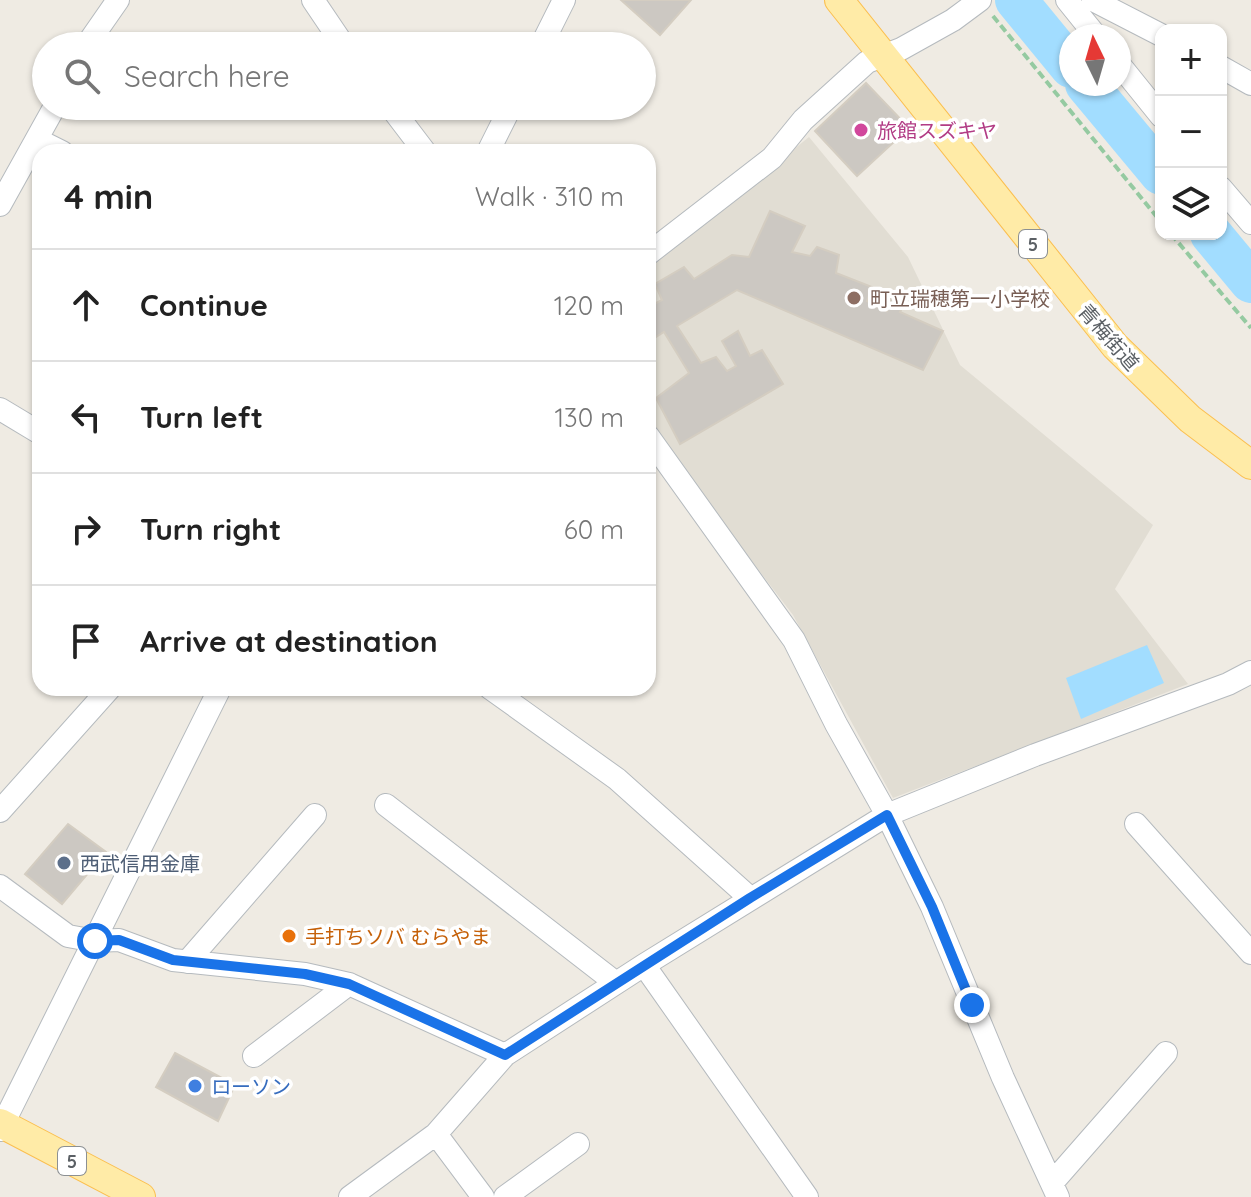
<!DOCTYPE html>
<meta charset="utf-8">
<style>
body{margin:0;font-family:Quicksand,"Noto Sans JP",sans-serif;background:#f6f6f6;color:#222}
.controls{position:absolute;right:24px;top:24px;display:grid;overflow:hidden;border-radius:16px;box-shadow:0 2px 6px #0004}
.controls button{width:72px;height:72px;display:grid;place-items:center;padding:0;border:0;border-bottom:2px solid #e0e0e0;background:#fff;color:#222;font:40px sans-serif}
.compass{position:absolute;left:1059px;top:24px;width:72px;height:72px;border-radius:50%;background:#fff;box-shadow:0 2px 6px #0004;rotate:355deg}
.stop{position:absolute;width:24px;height:24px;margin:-18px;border:6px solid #1a73e8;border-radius:50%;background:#fff}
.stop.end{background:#1a73e8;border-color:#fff;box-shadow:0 2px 8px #0008}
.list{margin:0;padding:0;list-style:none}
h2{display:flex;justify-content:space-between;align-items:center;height:104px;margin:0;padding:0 32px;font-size:34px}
h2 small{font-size:26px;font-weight:400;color:#767676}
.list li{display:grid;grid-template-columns:52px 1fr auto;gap:24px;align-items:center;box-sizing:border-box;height:112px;padding:0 32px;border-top:2px solid #e0e0e0}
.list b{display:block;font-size:30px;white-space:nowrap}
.list em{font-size:26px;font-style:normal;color:#767676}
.icon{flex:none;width:44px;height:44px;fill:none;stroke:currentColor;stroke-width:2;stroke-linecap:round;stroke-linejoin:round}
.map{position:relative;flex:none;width:1251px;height:1197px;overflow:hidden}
.search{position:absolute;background:#fff;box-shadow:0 2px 6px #0004;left:32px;top:32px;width:624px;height:88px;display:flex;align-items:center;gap:20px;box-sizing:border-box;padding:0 28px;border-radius:44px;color:#767676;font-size:30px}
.panel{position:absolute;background:#fff;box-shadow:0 2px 6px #0004;left:32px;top:144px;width:624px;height:552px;border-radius:24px}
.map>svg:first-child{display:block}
.education{fill:#e1ddd3}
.water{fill:#a2ddff}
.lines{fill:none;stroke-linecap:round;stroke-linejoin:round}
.river{stroke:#a2ddff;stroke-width:42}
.building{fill:#ccc8c2;stroke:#d4cdc1;stroke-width:2}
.minor-casing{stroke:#b5babe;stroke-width:24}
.major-casing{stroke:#fbbf4f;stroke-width:30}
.path{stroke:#95caa1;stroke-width:4;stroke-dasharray:8 4;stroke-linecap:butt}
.minor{stroke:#fff;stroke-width:22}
.major{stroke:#ffeba7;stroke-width:28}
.route{stroke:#1a73e8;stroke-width:10}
.hotel-dot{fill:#d1479c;stroke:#fff;stroke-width:3}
.education-dot{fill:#8d6e63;stroke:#fff;stroke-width:3}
.service-dot{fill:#5c6f8a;stroke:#fff;stroke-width:3}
.food-dot{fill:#e8710a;stroke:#fff;stroke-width:3}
.shop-dot{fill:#3f7fe0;stroke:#fff;stroke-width:3}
.labels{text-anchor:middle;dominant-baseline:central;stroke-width:7;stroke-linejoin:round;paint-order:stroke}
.shield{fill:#fff;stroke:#8c9093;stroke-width:2}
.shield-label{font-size:18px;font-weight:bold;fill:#5b6065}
.hotel-label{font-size:20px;fill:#b23c85;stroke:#fff;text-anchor:start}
.education-label{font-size:20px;fill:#785e54;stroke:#fff;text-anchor:start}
.street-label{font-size:20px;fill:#5b6065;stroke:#fff}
.service-label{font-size:20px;fill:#4e5e75;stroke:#fff;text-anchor:start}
.food-label{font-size:20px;fill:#c56008;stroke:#fff;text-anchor:start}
.shop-label{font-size:20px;fill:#366cbe;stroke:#fff;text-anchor:start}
</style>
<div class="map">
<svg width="1251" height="1197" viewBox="0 0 1251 1197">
<rect width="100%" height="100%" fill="#efebe3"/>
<!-- education -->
<path class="education" d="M809 137 908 257 960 365 1153 525 1115 589 1188 684 893 798 793 615 648 425V267Z"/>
<!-- water -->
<path class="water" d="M1147 645 1164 683 1081 719 1066 678Z"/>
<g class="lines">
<!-- river -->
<path class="river" d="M1016 0 1071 67
M1086 84 1161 174
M1211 234 1251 282"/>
</g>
<!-- building -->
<path class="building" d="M621 0H691L660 35Z
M866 83 909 128 857 176 815 131Z
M770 211 805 226 792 252 810 256 817 247 839 255 836 273 872 287 867 301 887 311 894 290 908 296 900 312 943 331 923 370 737 290 677 326 701 363 716 357 727 371 736 366 722 341 738 331 750 356 762 350 783 384 680 444 656 398 689 373 664 332 648 342V307L662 300 655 284 684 267 694 279 732 255 749 257Z
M68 824 106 852 62 904 25 874Z
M175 1053 235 1085 218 1121 156 1087Z"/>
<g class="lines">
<!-- minor casing -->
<g class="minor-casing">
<path id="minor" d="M313 0 344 46
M1067 0 1096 36
M1093 0 1161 35
M86 46 118 0
M541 46 564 0
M1119 64 1161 116
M1221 67 1251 84
M390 106 425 152
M38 140 62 152
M488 152 511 106
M1221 188 1251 223
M0 205 55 106
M648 254 772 158 803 120 867 62 901 49 953 20 980 0
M0 409 40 433
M648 436 794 640 836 724 887 815 932 907 1003 1078 1058 1197
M490 688 617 779 750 898
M386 805 616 983
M0 811 110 688
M1136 824 1251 953
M0 886 68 936 95 941 119 940 173 960 305 974 349 984 505 1055
M187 962 315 815
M644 965 807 1197
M254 1056 349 984
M0 1130 220 688
M436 1134 483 1197
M1052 1183 1166 1053
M350 1197 436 1134 505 1055 644 965 887 815 1035 755 1228 684 1251 672
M505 1197 578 1144"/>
</g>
<!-- major casing -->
<g class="major-casing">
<path id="major" d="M839 0 1115 346 1190 419 1251 465
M0 1123 141 1197"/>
</g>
<!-- path -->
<path class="path" d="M993 16 1161 222
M1171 234 1251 328"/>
<!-- minor -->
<use href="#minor" class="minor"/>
<!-- major -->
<use href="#major" class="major"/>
</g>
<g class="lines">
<!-- route -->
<path class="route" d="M95 941 119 940 173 960 305 974 349 984 505 1055 750 898 887 815 932 907 972 1005"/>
</g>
<!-- markers -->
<circle class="hotel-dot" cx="861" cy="130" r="8"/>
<circle class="education-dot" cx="854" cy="298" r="8"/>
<circle class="service-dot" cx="64" cy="863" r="8"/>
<circle class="food-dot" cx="289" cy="936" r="8"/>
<circle class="shop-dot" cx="195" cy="1086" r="8"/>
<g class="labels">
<!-- shield labels -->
<g class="shield">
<rect x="1019" y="230" width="28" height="28" rx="6"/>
<rect x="58" y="1147" width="28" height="28" rx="6"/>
</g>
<g class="shield-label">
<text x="1033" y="244">5</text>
<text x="72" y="1161">5</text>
</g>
<!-- hotel labels -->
<g class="hotel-label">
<text x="877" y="130">旅館スズキヤ</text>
</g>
<!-- education labels -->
<g class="education-label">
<text x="870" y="298">町立瑞穂第一小学校</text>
</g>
<!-- street labels -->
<g class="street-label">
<text transform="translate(1109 337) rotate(49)">青梅街道</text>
</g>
<!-- service labels -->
<g class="service-label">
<text x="80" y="863">西武信用金庫</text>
</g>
<!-- food labels -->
<g class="food-label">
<text x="305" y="936">手打ちソバ むらやま</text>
</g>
<!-- shop labels -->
<g class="shop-label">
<text x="211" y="1086">ローソン</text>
</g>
</g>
</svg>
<div class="controls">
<button>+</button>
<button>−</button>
<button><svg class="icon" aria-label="layers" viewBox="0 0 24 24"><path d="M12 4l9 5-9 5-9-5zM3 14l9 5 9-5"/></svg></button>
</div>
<svg class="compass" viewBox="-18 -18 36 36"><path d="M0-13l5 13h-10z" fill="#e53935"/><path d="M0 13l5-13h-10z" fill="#767676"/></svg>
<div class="stop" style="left:95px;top:941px"></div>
<div class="stop end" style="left:972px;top:1005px"></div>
<div class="search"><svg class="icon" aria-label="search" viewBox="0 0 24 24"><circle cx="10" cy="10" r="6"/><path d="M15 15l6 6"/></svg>Search here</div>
<section class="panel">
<h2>4 min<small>Walk · 310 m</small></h2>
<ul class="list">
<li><svg class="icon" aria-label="ahead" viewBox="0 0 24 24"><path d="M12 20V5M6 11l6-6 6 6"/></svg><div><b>Continue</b></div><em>120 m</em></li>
<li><svg class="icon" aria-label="left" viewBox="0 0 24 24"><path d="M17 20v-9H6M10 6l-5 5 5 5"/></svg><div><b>Turn left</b></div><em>130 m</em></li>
<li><svg class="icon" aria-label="right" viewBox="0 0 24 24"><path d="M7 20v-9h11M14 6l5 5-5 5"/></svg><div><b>Turn right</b></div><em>60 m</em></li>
<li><svg class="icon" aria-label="arrive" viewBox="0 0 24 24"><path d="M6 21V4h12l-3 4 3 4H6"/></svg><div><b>Arrive at destination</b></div></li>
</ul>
</section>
</div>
